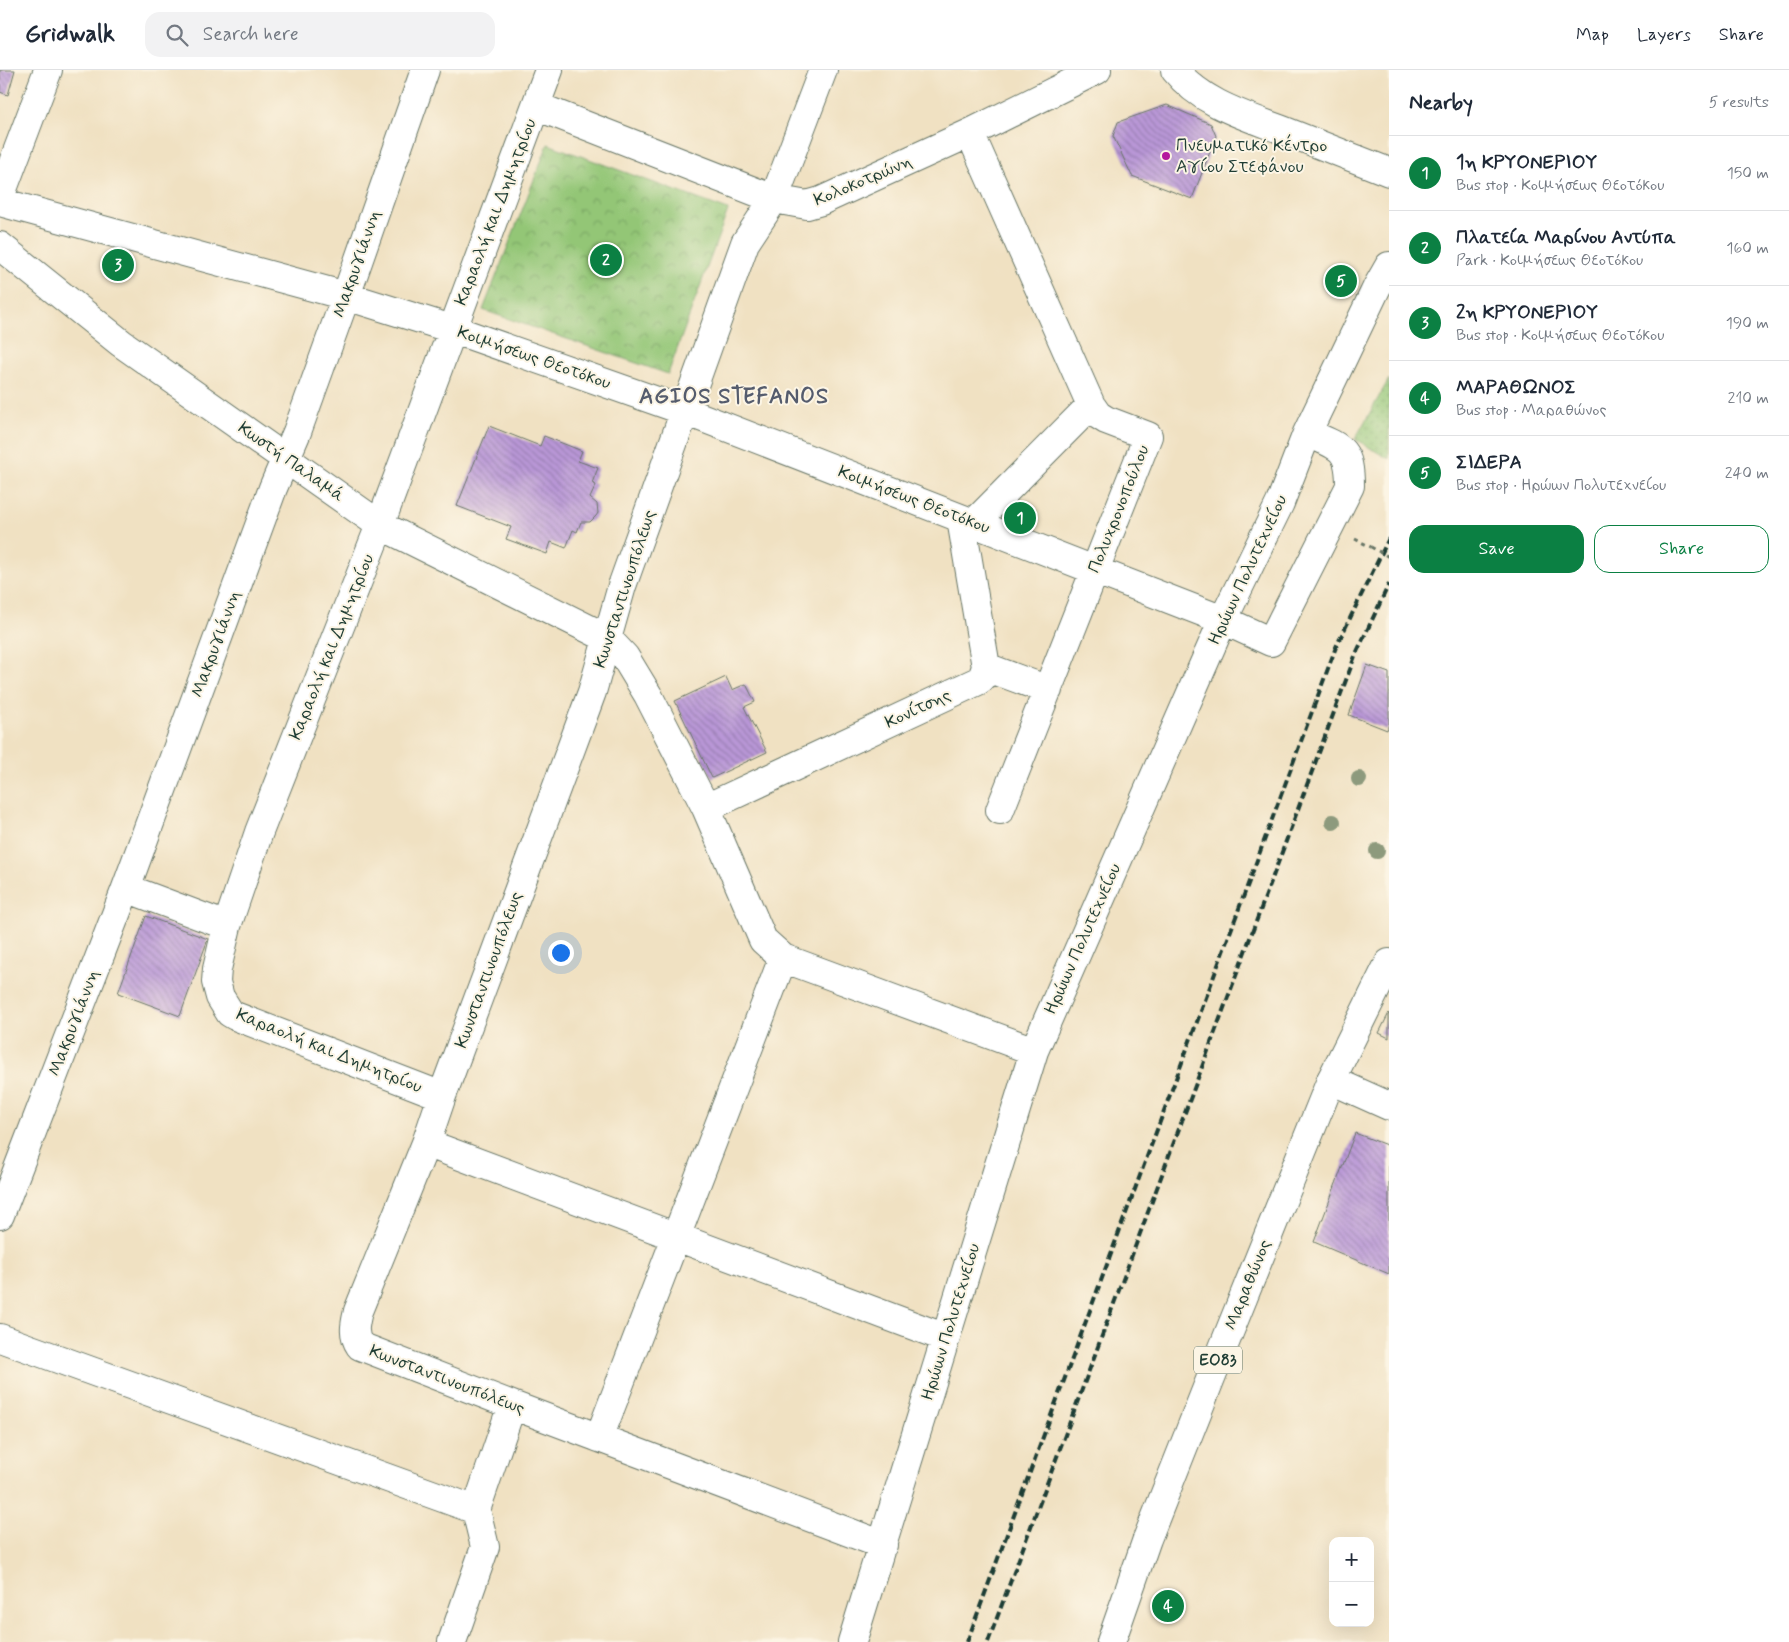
<!DOCTYPE html>
<meta charset="utf-8">
<style>
body{margin:0;font-family:Mynerve,sans-serif;background:#f2f2f3;color:#1f2937}
.controls{position:absolute;right:15px;bottom:15px;display:grid;overflow:hidden;border-radius:10px;box-shadow:0 5px 20px #0002}
.controls button{width:45px;height:45px;display:grid;place-items:center;padding:0;border:0;border-bottom:1px solid #e0e1e3;background:#fff;color:#1f2937;font:25px sans-serif}
.you{position:absolute;left:560px;top:882px;width:18px;height:18px;margin:-12px;border:4px solid #fff;border-radius:50%;background:#1a73e8;box-shadow:0 0 0 8px #1a73e833}
.badge{display:grid;place-items:center;width:32px;height:32px;border-radius:50%;background:#0b8043;color:#fff;font-size:16px;font-weight:700}
.pin{position:absolute;translate:-50% -50%;border:2px solid #fff;box-shadow:0 1px 5px #0006}
.list{margin:0;padding:0;list-style:none}
h2{display:flex;justify-content:space-between;align-items:center;height:65px;margin:0;padding:0 20px;font-size:21px}
h2 small{font-size:16px;font-weight:400;color:#747a83}
.list li{display:grid;grid-template-columns:32px 1fr auto;gap:15px;align-items:center;box-sizing:border-box;height:75px;padding:0 20px;border-top:1px solid #e0e1e3}
.list b{display:block;font-size:19px;white-space:nowrap}
.list p{margin:0;font-size:16px;white-space:nowrap;color:#747a83}
.list em{font-size:16px;font-style:normal;color:#747a83}
.actions{display:flex;gap:10px;padding:15px 20px}
.actions a{flex:1;padding:11px 0;border:1px solid #0b8043;border-radius:15px;text-align:center;font-size:18px;color:#0b8043}
.actions .main{background:#0b8043;color:#fff}
.icon{flex:none;width:28px;height:28px;fill:none;stroke:currentColor;stroke-width:2;stroke-linecap:round;stroke-linejoin:round}
.map{position:relative;flex:none;width:1389px;height:1572px;overflow:hidden}
header{display:flex;align-items:center;gap:30px;box-sizing:border-box;height:70px;padding:0 25px;background:#fff;border-bottom:1px solid #e0e1e3}
header strong{font-size:24px}
nav{display:flex;gap:28px;margin-inline-start:auto;font-size:18px}
.search{width:350px;height:45px;background:#f2f2f3;display:flex;align-items:center;gap:12px;box-sizing:border-box;padding:0 18px;border-radius:15px;color:#747a83;font-size:19px}
main{display:flex}
aside{flex:1;background:#fff}
.map>svg:first-child{display:block}
.grass{fill:url(#grass-dots);stroke:#598255}
.park{fill:url(#park-crowns);stroke:#598255}
.building{fill:url(#building-back-hatch)}
.lines{fill:none;stroke-linecap:round;stroke-linejoin:round}
.minor-casing{stroke:#687666;stroke-width:30}
.major-casing{stroke:#687666;stroke-width:30}
.path{stroke:#687666;stroke-width:3;stroke-dasharray:4 4;stroke-linecap:butt}
.minor{stroke:#fff;stroke-width:28}
.major{stroke:#fff;stroke-width:28}
.rail{stroke:#1f3d34;stroke-width:4;stroke-dasharray:8 4;stroke-linecap:butt}
.path-bridge{stroke:#687666;stroke-width:3;stroke-dasharray:4 4;stroke-linecap:butt}
.tree{fill:#8d9a7d}
.poi-dot{fill:#b5179e;stroke:#fcf5e5;stroke-width:2}
.labels{text-anchor:middle;dominant-baseline:central;stroke-width:4;stroke-linejoin:round;paint-order:stroke}
.shield{fill:#fcf5e5;stroke:#617469;stroke-width:1}
.shield-label{font-size:16px;font-weight:bold;fill:#1f3d34}
.poi-label{font-size:18px;fill:#1f3d34;stroke:#fcf5e5;text-anchor:start}
.street-label{font-size:18px;fill:#1f3d34;stroke:#fcf5e5}
.district-label{font-size:22px;font-weight:bold;letter-spacing:1px;fill:#555c6d;stroke:#fcf5e5}
</style>
<header>
<strong>Gridwalk</strong>
<div class="search"><svg class="icon" aria-label="search" viewBox="0 0 24 24"><circle cx="10" cy="10" r="6"/><path d="M15 15l6 6"/></svg>Search here</div>
<nav><a>Map</a><a>Layers</a><a>Share</a></nav>
</header>
<main>
<div class="map">
<svg width="1389" height="1572" viewBox="0 0 1389 1572">
<defs>
<pattern id="grass-dots" width="8" height="8" patternUnits="userSpaceOnUse" patternTransform="scale(1.25)"><rect width="8" height="8" fill="#93c676"/><path d="M2 2h.1M6 6h.1" fill="none" stroke="#77a262" stroke-width="1.8" stroke-linecap="round"/></pattern>
<pattern id="park-crowns" width="20" height="18" patternUnits="userSpaceOnUse" patternTransform="scale(1.25)"><rect width="20" height="18" fill="#93c676"/><path d="M2 6a3 3 0 1 1 6 0M12 15a3 3 0 1 1 6 0" fill="none" stroke="#77a262"/></pattern>
<pattern id="building-back-hatch" width="6" height="6" patternUnits="userSpaceOnUse" patternTransform="scale(1.25)"><rect width="6" height="6" fill="#b997d7"/><path d="M-1 5l2 2M0 0l6 6M5-1l2 2" fill="none" stroke="#967caf"/></pattern>
</defs>
<rect width="100%" height="100%" fill="#fcf5e5"/>
<filter id="ink" filterUnits="userSpaceOnUse"><feTurbulence type="fractalNoise" baseFrequency=".02" numOctaves="2"/><feDisplacementMap in="SourceGraphic" scale="10" xChannelSelector="R" yChannelSelector="G"/><feConvolveMatrix kernelMatrix="1 2 1 2 8 2 1 2 1" color-interpolation-filters="sRGB"/></filter>
<filter id="wash" filterUnits="userSpaceOnUse"><feTurbulence type="fractalNoise" baseFrequency=".0096" numOctaves="4" result="noise"/><feDisplacementMap in="SourceGraphic" scale="20" xChannelSelector="R" yChannelSelector="G"/><feGaussianBlur stdDeviation="1.12" result="paint"/><feColorMatrix in="noise" values="0 0 0 0 0 0 0 0 0 0 0 0 0 0 0 0 0 1.4 0 .05"/><feComposite in="paint" operator="in"/></filter>
<g filter="url(#wash)">
<rect width="100%" height="100%" fill="#f0e1c2"/>
<!-- grass -->
<path class="grass" d="M1389 309V389L1355 369Z"/>
<!-- park -->
<path class="park" d="M548 74 728 140 668 304 483 240Z"/>
<g id="blocks">
<!-- building -->
<path class="building" d="M0 0H15L8 25 0 22Z
M1167 35 1211 54 1216 66 1192 129 1132 106 1113 66 1118 52Z
M489 356 540 376 544 366 582 381 578 391 598 398 592 413 596 415 590 428 597 434 598 443 596 446 590 452H581L577 462 573 460 566 478 551 472 547 484 506 469 511 457 457 436Z
M1367 595 1389 603V654L1387 660 1349 645Z
M726 607 732 620 746 614 755 632 744 637 767 682 712 708 675 631Z
M146 846 208 869 180 946 118 923Z
M1389 943V968L1379 963Z
M1355 1063 1389 1076V1204L1314 1172Z"/>
</g>
</g>
<g filter="url(#ink)">
<use href="#blocks" fill-opacity="0" stroke="#687666" stroke-width="1"/>
<g class="lines">
<!-- minor casing -->
<g class="minor-casing">
<path id="minor" d="M823 0 774 129 745 173 622 516 592 622 442 1026 426 1073 358 1241C355 1254 352 1264 360 1276L512 1335 883 1475
M1175 0C1202 34 1246 46 1285 61 1320 75 1354 88 1389 102
M536 36 774 129 807 135 821 131 970 63 1097 0
M970 63 1091 335 1098 345 1106 350 1148 366 1000 740
M0 127 48 0
M0 132 346 226 452 259 685 341 1223 550 1271 572 1350 416C1350 377 1340 377 1307 363
M0 176 121 273 380 455 607 568 625 587 648 625 706 738 763 870 783 888 1034 981
M974 453 1091 335
M986 597 1048 620
M706 738 978 611 982 608 986 597 961 449
M126 818 227 856
M1331 1010 1389 1036
M442 1026 235 946 230 943 220 927 216 912 217 899 227 856 259 762 380 455 549 0
M426 1073 946 1268
M0 1145 126 818 273 418 297 362 346 226 425 0
M0 1268 476 1440
M599 1368 783 888
M452 1572 485 1477 476 1440 512 1335
M852 1572 1034 981 1223 550 1280 433 1307 363 1377 217 1389 196"/>
</g>
<!-- major casing -->
<g class="major-casing">
<path id="major" d="M1111 1572 1147 1469 1212 1305 1331 1010 1389 893"/>
</g>
<!-- path -->
<path class="path" d="M1355 469 1371 477"/>
<!-- minor -->
<use href="#minor" class="minor"/>
<!-- major -->
<use href="#major" class="major"/>
<!-- rail -->
<path class="rail" d="M967 1572 1336 577 1389 468
M988 1572 1333 645 1355 586 1389 514"/>
<!-- path-bridge -->
<path class="path-bridge" d="M1371 477 1389 487"/>
</g>
<!-- trees -->
<g class="tree">
<circle cx="1359" cy="709" r="8"/>
<circle cx="1333" cy="752" r="8"/>
<circle cx="1377" cy="781" r="8"/>
</g>
</g>
<!-- markers -->
<circle class="poi-dot" cx="1166" cy="86" r="5"/>
<g class="labels">
<!-- shield labels -->
<rect class="shield" x="1194" y="1276.5" width="48" height="27" rx="4"/>
<g class="shield-label">
<text x="1218" y="1290">ΕΟ83</text>
</g>
<!-- poi labels -->
<g class="poi-label">
<text x="1176" y="76">Πνευματικό Κέντρο<tspan x="1176" dy="21">Αγίου Στεφάνου</tspan></text>
</g>
<!-- street labels -->
<g class="street-label">
<text transform="translate(863 111) rotate(-23)">Κολοκοτρώνη</text>
<text transform="translate(496 142) rotate(-69)">Καραολή και Δημητρίου</text>
<text transform="translate(357 194) rotate(-71)">Μακρυγιάννη</text>
<text transform="translate(534 288) rotate(19)">Κοιμήσεως Θεοτόκου</text>
<text transform="translate(291 392) rotate(35)">Κωστή Παλαμά</text>
<text transform="translate(914 430) rotate(21)">Κοιμήσεως Θεοτόκου</text>
<text transform="translate(1119 439) rotate(-68)">Πολυχρονοπούλου</text>
<text transform="translate(1248 500) rotate(-65)">Ηρώων Πολυτεχνείου</text>
<text transform="translate(625 519) rotate(-72)">Κωνσταντινουπόλεως</text>
<text transform="translate(216 574) rotate(-70)">Μακρυγιάννη</text>
<text transform="translate(332 577) rotate(-68)">Καραολή και Δημητρίου</text>
<text transform="translate(918 639) rotate(-25)">Κονίτσης</text>
<text transform="translate(1083 869) rotate(-66)">Ηρώων Πολυτεχνείου</text>
<text transform="translate(489 900) rotate(-70)">Κωνσταντινουπόλεως</text>
<text transform="translate(74 953) rotate(-69)">Μακρυγιάννη</text>
<text transform="translate(329 981) rotate(22)">Καραολή και Δημητρίου</text>
<text transform="translate(1248 1215) rotate(-68)">Μαραθώνος</text>
<text transform="translate(951 1252) rotate(-73)">Ηρώων Πολυτεχνείου</text>
<text transform="translate(447 1310) rotate(21)">Κωνσταντινουπόλεως</text>
</g>
<!-- district labels -->
<g class="district-label">
<text x="734" y="327">AGIOS STEFANOS</text>
</g>
</g>
</svg>
<div class="controls">
<button>+</button>
<button>−</button>
</div>
<div class="you"></div>
<div class="pin badge" style="left:1020px;top:448px">1</div>
<div class="pin badge" style="left:606px;top:190px">2</div>
<div class="pin badge" style="left:118px;top:195px">3</div>
<div class="pin badge" style="left:1168px;top:1536px">4</div>
<div class="pin badge" style="left:1341px;top:211px">5</div>
</div>
<aside>
<h2>Nearby<small>5 results</small></h2>
<ul class="list">
<li><span class="badge">1</span><div><b>1η ΚΡΥΟΝΕΡΙΟΥ</b><p>Bus stop · Κοιμήσεως Θεοτόκου</p></div><em>150 m</em></li>
<li><span class="badge">2</span><div><b>Πλατεία Μαρίνου Αντύπα</b><p>Park · Κοιμήσεως Θεοτόκου</p></div><em>160 m</em></li>
<li><span class="badge">3</span><div><b>2η ΚΡΥΟΝΕΡΙΟΥ</b><p>Bus stop · Κοιμήσεως Θεοτόκου</p></div><em>190 m</em></li>
<li><span class="badge">4</span><div><b>ΜΑΡΑΘΩΝΟΣ</b><p>Bus stop · Μαραθώνος</p></div><em>210 m</em></li>
<li><span class="badge">5</span><div><b>ΣΙΔΕΡΑ</b><p>Bus stop · Ηρώων Πολυτεχνείου</p></div><em>240 m</em></li>
</ul>
<div class="actions"><a class="main">Save</a><a>Share</a></div>
</aside>
</main>
